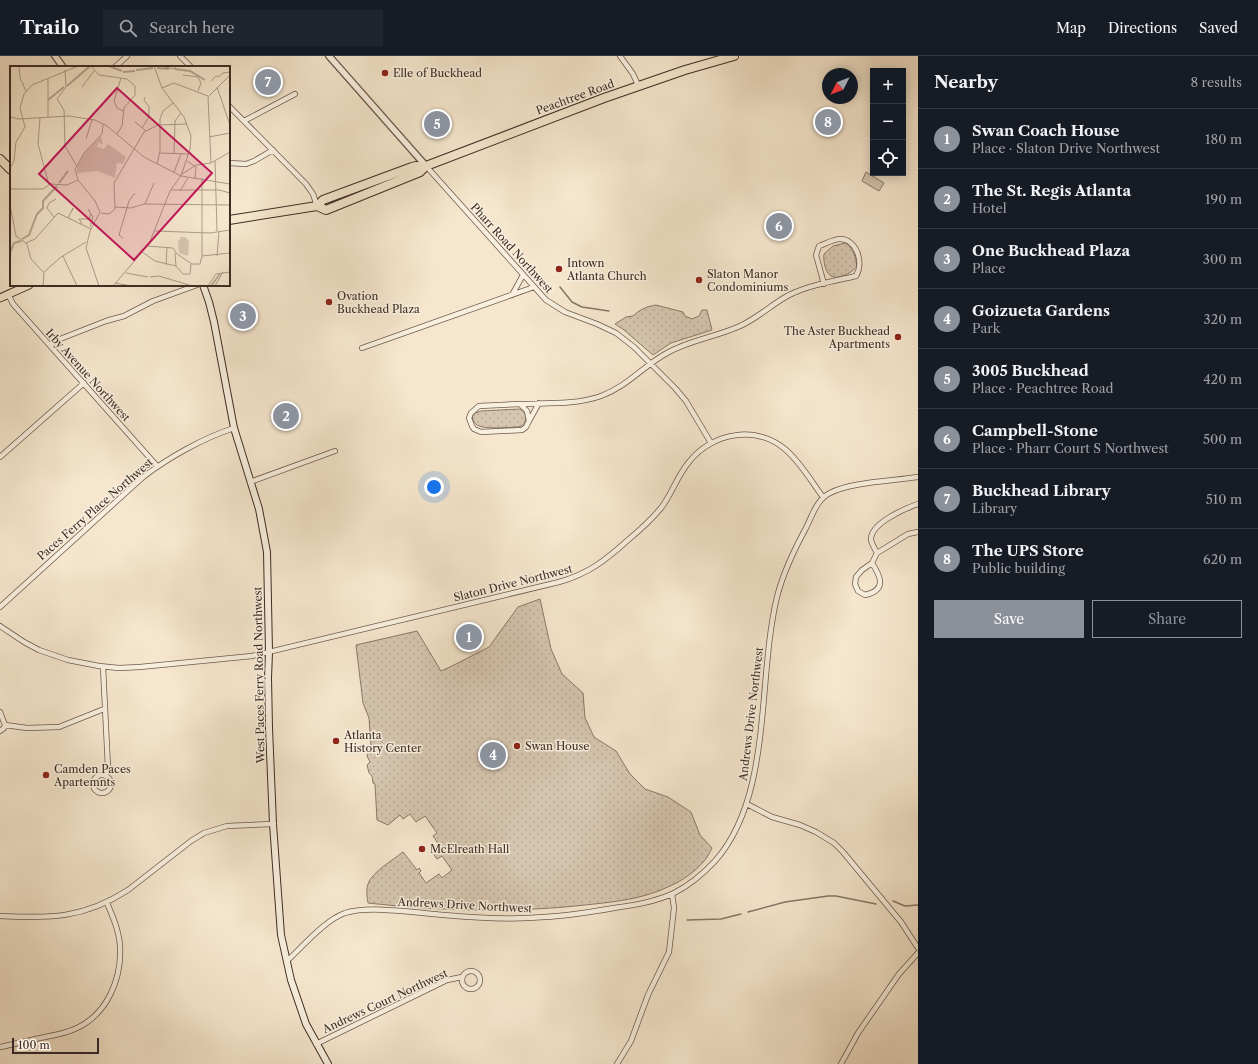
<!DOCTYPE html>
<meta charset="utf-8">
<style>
body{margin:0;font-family:"Libre Caslon Text",serif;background:#20242c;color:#f1f3f6}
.controls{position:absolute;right:12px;top:12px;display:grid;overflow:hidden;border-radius:0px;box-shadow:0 2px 10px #0003}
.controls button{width:36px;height:36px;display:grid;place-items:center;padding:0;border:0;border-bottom:1px solid #363941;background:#171b24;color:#f1f3f6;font:20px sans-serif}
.compass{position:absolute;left:822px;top:12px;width:36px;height:36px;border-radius:50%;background:#171b24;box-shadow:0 2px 10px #0003;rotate:228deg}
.scale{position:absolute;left:12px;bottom:10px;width:87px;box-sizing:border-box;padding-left:4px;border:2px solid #3e2c24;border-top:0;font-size:11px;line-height:14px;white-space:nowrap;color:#3e2c24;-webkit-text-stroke:3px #f8efde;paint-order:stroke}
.you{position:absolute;left:434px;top:431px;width:14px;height:14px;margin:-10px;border:3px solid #fff;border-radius:50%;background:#1a73e8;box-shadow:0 0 0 6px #1a73e833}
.badge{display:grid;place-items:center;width:26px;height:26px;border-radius:50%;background:#8c9099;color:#fff;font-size:13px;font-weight:700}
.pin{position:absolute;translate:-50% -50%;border:2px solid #fff;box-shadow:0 1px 4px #0006}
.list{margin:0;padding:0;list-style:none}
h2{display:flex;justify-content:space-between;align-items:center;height:52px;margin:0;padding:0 16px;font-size:17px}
h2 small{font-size:13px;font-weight:400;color:#9ea1a6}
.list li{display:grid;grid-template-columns:26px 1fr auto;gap:12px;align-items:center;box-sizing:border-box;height:60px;padding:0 16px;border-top:1px solid #363941}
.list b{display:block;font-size:15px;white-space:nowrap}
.list p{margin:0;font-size:13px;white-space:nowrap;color:#9ea1a6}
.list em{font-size:13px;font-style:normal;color:#9ea1a6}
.actions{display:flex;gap:8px;padding:12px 16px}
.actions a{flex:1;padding:9px 0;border:1px solid #8c9099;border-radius:0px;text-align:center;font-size:14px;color:#8c9099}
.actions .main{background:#8c9099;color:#fff}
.icon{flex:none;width:22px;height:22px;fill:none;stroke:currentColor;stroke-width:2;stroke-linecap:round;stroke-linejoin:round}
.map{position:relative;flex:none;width:918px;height:1008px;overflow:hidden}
header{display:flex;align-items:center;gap:24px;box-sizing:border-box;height:56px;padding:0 20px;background:#171b24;border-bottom:1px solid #363941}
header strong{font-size:19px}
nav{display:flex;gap:22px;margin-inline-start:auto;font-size:14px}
.search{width:280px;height:36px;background:#20242c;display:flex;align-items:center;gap:10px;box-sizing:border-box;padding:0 14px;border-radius:0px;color:#9ea1a6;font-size:15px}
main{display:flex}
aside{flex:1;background:#171b24}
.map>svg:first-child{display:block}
.green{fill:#d6c6b0;stroke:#8a796a}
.park{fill:url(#park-dots);stroke:#8a796a}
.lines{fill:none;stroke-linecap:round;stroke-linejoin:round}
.stream{stroke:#877667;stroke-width:1.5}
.minor-casing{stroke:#6c5a4e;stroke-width:6}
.tertiary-casing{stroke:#6c5a4e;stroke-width:8}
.secondary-casing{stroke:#3e2c24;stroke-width:8}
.primary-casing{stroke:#3e2c24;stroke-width:9}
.trunk-casing{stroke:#3e2c24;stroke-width:10}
.minor{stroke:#f8efde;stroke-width:4.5}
.tertiary{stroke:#f8efde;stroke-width:5.5}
.secondary{stroke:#f8efde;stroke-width:6}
.primary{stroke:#f5e6cd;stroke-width:7}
.trunk{stroke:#f5e6cd;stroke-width:8}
.poi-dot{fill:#8f2418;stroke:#f8efde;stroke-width:1.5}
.labels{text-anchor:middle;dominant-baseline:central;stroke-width:3;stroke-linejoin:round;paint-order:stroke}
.poi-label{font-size:11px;fill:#3e2c24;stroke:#f8efde;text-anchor:start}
.street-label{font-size:11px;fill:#3e2c24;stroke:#f8efde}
.inset-river{fill:none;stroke:#b7a794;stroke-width:2}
.inset-road{fill:none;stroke:#ac9c89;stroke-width:1}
.view{fill:#c2185b;fill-opacity:0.15;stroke:#c2185b;stroke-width:2}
.inset-edge{fill:none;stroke:#3e2c24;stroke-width:2}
</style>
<header>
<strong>Trailo</strong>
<div class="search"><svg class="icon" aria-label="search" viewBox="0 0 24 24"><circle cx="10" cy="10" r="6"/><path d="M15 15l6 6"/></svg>Search here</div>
<nav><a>Map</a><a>Directions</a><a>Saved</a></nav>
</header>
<main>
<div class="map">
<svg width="918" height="1008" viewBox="0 0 918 1008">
<defs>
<pattern id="park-dots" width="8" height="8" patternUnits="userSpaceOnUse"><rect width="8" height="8" fill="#d6c6b0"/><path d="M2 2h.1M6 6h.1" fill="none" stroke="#b9aa97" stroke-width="1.8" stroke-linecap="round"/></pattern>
</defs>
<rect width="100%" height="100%" fill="#f5e6cd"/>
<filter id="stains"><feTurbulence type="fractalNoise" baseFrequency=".005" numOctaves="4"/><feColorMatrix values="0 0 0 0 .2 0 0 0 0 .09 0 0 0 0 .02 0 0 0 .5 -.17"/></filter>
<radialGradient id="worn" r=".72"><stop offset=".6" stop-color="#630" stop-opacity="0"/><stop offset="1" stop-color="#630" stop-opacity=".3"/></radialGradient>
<!-- green -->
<path class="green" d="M866 116 884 127 879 135 862 125Z"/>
<!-- park -->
<path class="park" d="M846 187C854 194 855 200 857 210 852 217 835 227 828 217 825 213 823 203 824 198L833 190Z
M656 249 683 256 685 260 692 263 699 260 702 254H707L712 274 671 287 653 299 624 274 615 268 626 261 633 260 639 255 647 251Z
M520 353 525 357C526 364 526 369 518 371 509 371 484 374 477 369 474 367 473 364 472 361L475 357 481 355Z
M540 543 551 593 562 618 583 637 585 662 594 681 616 695 630 718 645 733 668 741 691 756 700 779 712 792C710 796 707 802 704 805 696 815 682 825 670 830 644 843 614 846 585 849 512 857 440 855 368 847 367 841 366 834 368 828 372 816 393 804 403 796L417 814 419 812 421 815 419 817 426 827 439 818 442 822 452 814 442 800 437 803 432 796 440 790 433 780 437 777 425 760 416 766 410 758 403 763 400 759 388 769 377 764 375 728 373 727 372 720 369 717 367 709 370 706 367 700 369 694 371 691 369 662 363 647 356 589 417 575 441 615 454 609 489 591 518 551Z"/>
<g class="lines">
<!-- stream -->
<path class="stream" d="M560 231 572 246 582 251 609 255
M893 845 905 850 918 849
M748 856 785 846 828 840H836L876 848
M687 864 721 863 741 858"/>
<!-- minor casing -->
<g class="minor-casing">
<path id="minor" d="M180 0 191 11
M620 0 633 18 638 29
M115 11 127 0
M229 50 306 128 313 138 317 150
M244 65 295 38
M229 107 246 108 254 105 273 94
M426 110 546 244 565 256 597 268 616 277 634 291 675 332 686 345 711 387
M8 238 13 248 157 410
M512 239 523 219
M50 289 55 285 106 265 124 260 153 245 197 229
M362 292 534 231
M520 348C546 347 576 349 601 340 628 330 643 310 667 297 690 284 716 281 740 270 758 262 772 248 789 239 809 229 834 225 856 220 864 207 857 183 840 183 834 183 825 188 819 190L816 199 824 228
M520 348 527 355 529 365 526 371 522 374 481 376 474 373 472 370 469 362 471 357 479 350Z
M529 365 539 347
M0 401 84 327
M250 426 335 395
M877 497C875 493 871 487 871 483 871 467 906 452 918 448
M872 507C881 521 887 534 865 539L858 535 855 528 856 521 862 514 872 507 877 497 908 478 918 476
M0 551 143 421C168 402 203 382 234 372
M0 570 24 586 39 594 68 604 99 610 119 612 140 611 252 600 559 526C588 518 606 504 628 484 640 474 651 464 661 452 672 438 677 420 689 406 711 377 757 368 786 394 801 407 811 425 823 441
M103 611 108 712 105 720
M0 656 5 669
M0 675 4 672 5 669 27 672 59 671 104 653
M93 728a9 9 0 1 1 18 0a9 9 0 1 1-18 0Z
M747 748 772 761 800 769 816 776 834 787 843 796 901 866 918 892
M0 860C51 862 83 863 128 834L191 785 204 777 227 770 273 768
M287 905C303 890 325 864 345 857 370 849 417 857 444 859 477 862 511 864 544 861 567 860 591 856 614 852 634 849 655 846 674 837 690 829 703 818 715 805 773 740 757 623 777 541 783 517 794 494 806 472 812 460 817 443 830 437 850 426 894 425 918 421
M462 924a9 9 0 1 1 18 0a9 9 0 1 1-18 0Z
M316 988 447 924 462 921
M0 991C15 988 30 984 45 981 56 979 67 977 77 972 107 958 122 923 120 890 119 875 113 861 107 847
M617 1008 631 985 648 939 669 896 674 852 672 838
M841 1008 858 977 899 918 918 897"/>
</g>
<!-- tertiary casing -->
<g class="tertiary-casing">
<path id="tertiary" d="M55 0 63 11
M329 0 426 110"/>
</g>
<!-- secondary casing -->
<g class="secondary-casing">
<path id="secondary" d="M203 229 209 246 214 266 234 372 259 453 267 496 269 596 268 622 269 672 273 768 281 879 291 924 306 968 328 1008"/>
</g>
<!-- primary casing -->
<g class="primary-casing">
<path id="primary" d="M0 242 29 229"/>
</g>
<!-- trunk casing -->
<g class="trunk-casing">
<path id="trunk" d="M0 103 11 114
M317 150 323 144 412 111 416 110H426L604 42 685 14 734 0
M229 164 317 150 326 154 420 116 426 110"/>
</g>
<!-- minor -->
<use href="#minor" class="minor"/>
<!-- tertiary -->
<use href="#tertiary" class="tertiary"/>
<!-- secondary -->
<use href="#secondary" class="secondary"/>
<!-- primary -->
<use href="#primary" class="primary"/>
<!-- trunk -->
<use href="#trunk" class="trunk"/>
</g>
<!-- markers -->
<g class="poi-dot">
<circle cx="385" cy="17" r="4"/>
<circle cx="559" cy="213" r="4"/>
<circle cx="699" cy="224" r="4"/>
<circle cx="329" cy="246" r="4"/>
<circle cx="898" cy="281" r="4"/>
<circle cx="336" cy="685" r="4"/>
<circle cx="517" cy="690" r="4"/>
<circle cx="46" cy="719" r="4"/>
<circle cx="422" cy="793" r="4"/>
</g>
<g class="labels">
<!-- poi labels -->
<g class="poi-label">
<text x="393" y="17">Elle of Buckhead</text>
<text x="567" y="207">Intown<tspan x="567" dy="13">Atlanta Church</tspan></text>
<text x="707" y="218">Slaton Manor<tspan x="707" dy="13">Condominiums</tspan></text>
<text x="337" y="240">Ovation<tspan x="337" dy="13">Buckhead Plaza</tspan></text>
<text x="890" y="275" text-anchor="end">The Aster Buckhead<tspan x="890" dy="13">Apartments</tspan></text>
<text x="344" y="679">Atlanta<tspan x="344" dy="13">History Center</tspan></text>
<text x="525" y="690">Swan House</text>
<text x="54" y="713">Camden Paces<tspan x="54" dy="13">Apartemnts</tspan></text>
<text x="430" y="793">McElreath Hall</text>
</g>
<!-- street labels -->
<g class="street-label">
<text transform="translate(575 41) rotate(-20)">Peachtree Road</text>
<text transform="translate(512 192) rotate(48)">Pharr Road Northwest</text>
<text transform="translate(88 319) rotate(48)">Irby Avenue Northwest</text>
<text transform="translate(95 453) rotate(-41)">Paces Ferry Place Northwest</text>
<text transform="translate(513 527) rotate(-14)">Slaton Drive Northwest</text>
<text transform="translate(259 619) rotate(-91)">West Paces Ferry Road Northwest</text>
<text transform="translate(751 658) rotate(-83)">Andrews Drive Northwest</text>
<text transform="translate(465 849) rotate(3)">Andrews Drive Northwest</text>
<text transform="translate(385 945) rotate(-25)">Andrews Court Northwest</text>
</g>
</g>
<!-- overview -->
<g transform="translate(10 10)">
<rect width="220" height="220" fill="#f5e6cd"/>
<path d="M171 171H175L179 175 178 190 169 187 168 176Z" fill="#d6c6b0"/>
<path d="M91 70 93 78 88 77 87 81 94 83 98 78 116 91 113 98 107 97 105 112 88 105 67 107V100L75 86Z" fill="#d6c6b0"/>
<path class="inset-river" d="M99 0 112 5M147 2 159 3M165 3 180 5 195 14M126 4 143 2M113 6 125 5M57 20 80 0M38 34 54 21M49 117 58 105M12 173 19 169 27 148 33 142V135L47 120M0 187 4 177 11 175M201 220 210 208"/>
<path class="inset-road" d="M9 0 10 12 16 25M81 0 89 9 117 13 125 20V29L114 42 112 60 107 68M150 0 164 3 166 0M55 4 56 21 47 33 54 44 55 80 66 99M173 9 188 11 191 17 188 25M111 12 104 35 107 42 113 45M38 13V51M201 15 206 10 208 11 213 7 220 6M72 21 84 5M207 21 220 59M152 22 164 17 198 30M0 51 9 53 59 50 85 54 97 60 134 91 171 110 180 83 181 70 174 51 152 22 144 0M125 56 136 65M132 62 139 51V41L134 34 135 31M199 71 220 67M76 73 82 54M150 87 179 88M164 87 165 55 171 47M177 95 186 101 185 112M205 95 207 165M201 97 198 31 220 9M147 98 150 85V53L153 45 163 37M0 102 4 95 6 76 15 61 10 42 14 28 22 19 68 0M164 106 171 88M171 110 220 118M192 112V190M40 118 57 119 68 114M0 123H33L39 119 28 78 30 52M161 124H209L220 127M170 125 178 112M135 138 144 117M0 139 6 170 17 178 21 193 34 207 33 220M105 141 121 142 134 138 220 139M91 147 99 148 105 143 104 117 134 66 148 59 177 58M44 151 37 142 39 137 46 133M58 152 63 142 62 145M72 158 69 153H79L81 148 78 143 80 146M80 161 83 151 81 148M145 165 200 167 220 164M113 172 109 169 119 135 125 127M16 177 25 173 48 147 81 163M137 180 163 182 167 188 182 198H190L192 190 220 187M132 186 145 195 166 200M165 187 166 200 173 208H180L181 198M53 190 67 220M207 190 209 165M156 199 157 182M34 206 51 191 76 176M116 207 138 211M140 211 149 210 182 220M105 217 121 220M89 220 76 182 80 165 90 146 85 135 68 114 65 103 74 87 92 68 93 59M103 220 139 178 160 125 172 108 186 99 201 97 220 86M198 220 206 208 220 206M205 220 213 206"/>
<path class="view" d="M107 22 202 107 124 194 29 108Z"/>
<rect width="220" height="220" class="inset-edge"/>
</g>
<rect width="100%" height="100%" filter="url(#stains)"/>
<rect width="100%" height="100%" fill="url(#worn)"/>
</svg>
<div class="controls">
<button>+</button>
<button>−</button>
<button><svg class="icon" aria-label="locate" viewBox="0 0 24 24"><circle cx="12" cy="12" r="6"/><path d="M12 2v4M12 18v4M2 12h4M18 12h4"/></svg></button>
</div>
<svg class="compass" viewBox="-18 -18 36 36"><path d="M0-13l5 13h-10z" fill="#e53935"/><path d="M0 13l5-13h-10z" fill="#9ea1a6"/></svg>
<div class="scale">100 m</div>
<div class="you"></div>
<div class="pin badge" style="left:469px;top:581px">1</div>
<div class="pin badge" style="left:286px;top:360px">2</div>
<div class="pin badge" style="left:243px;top:260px">3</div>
<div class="pin badge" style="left:493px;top:699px">4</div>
<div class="pin badge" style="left:437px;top:68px">5</div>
<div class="pin badge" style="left:779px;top:170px">6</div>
<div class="pin badge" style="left:268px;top:26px">7</div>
<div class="pin badge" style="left:828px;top:66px">8</div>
</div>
<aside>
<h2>Nearby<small>8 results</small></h2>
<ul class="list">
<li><span class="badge">1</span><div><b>Swan Coach House</b><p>Place · Slaton Drive Northwest</p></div><em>180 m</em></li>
<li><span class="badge">2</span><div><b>The St. Regis Atlanta</b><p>Hotel</p></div><em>190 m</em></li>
<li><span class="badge">3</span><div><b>One Buckhead Plaza</b><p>Place</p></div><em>300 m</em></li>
<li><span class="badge">4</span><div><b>Goizueta Gardens</b><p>Park</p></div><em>320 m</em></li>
<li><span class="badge">5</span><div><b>3005 Buckhead</b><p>Place · Peachtree Road</p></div><em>420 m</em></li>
<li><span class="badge">6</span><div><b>Campbell-Stone</b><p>Place · Pharr Court S Northwest</p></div><em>500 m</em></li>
<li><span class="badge">7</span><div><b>Buckhead Library</b><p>Library</p></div><em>510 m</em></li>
<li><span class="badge">8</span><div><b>The UPS Store</b><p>Public building</p></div><em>620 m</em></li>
</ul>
<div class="actions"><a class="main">Save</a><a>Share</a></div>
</aside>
</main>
